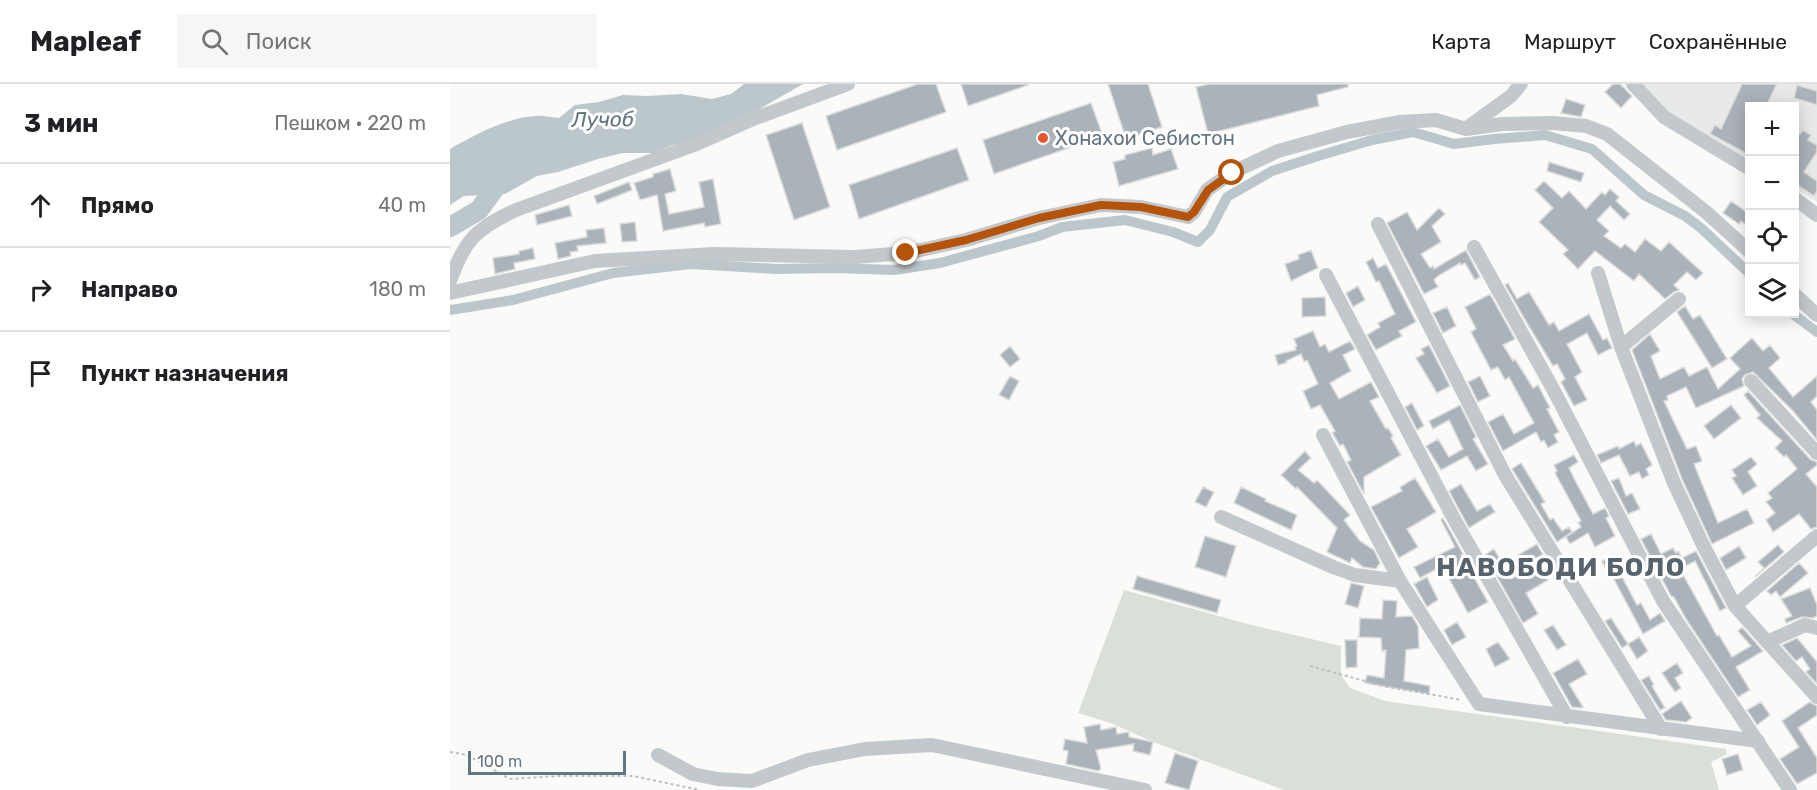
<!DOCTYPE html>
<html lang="ru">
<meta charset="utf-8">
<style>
body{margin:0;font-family:Rubik,sans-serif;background:#f6f6f6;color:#202124}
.controls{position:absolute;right:18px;top:18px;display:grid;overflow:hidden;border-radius:0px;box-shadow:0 3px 15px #0003}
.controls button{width:54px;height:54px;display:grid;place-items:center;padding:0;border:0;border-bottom:2px solid #e0e0e0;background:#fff;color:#202124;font:30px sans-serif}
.scale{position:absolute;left:18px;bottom:15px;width:158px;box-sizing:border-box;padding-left:6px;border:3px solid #657683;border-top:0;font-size:16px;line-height:21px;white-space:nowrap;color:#657683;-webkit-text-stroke:4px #fff;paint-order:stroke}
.stop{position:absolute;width:18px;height:18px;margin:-14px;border:4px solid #b45309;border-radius:50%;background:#fff}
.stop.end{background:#b45309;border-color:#fff;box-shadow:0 2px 6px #0008}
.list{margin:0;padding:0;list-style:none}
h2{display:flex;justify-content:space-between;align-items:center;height:78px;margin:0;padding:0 24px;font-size:26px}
h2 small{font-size:20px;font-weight:400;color:#757577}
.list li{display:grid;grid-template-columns:39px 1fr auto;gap:18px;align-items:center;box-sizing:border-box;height:84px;padding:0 24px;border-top:2px solid #e0e0e0}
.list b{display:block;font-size:22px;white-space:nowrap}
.list em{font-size:20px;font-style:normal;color:#757577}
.icon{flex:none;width:33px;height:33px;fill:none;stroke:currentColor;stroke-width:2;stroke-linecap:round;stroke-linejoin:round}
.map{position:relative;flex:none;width:1367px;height:706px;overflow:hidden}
header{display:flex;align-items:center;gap:36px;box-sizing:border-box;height:84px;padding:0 30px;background:#fff;border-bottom:2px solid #e0e0e0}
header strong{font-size:28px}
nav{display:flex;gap:33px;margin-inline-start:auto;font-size:21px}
.search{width:420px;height:54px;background:#f6f6f6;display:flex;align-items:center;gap:15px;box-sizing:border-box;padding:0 21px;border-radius:0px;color:#757577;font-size:22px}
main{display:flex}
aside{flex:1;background:#fff}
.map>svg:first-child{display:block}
.built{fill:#e8e9e9}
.green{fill:#dadfd7}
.water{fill:#bbc7cb}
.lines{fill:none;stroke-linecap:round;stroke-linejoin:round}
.canal{stroke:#bbc7cb;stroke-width:10}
.river{stroke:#bbc7cb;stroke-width:20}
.building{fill:#aab3b9;stroke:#dcdcda;stroke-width:1.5}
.path{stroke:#bbbfc2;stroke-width:2;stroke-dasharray:3 3;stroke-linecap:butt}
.minor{stroke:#c3c8cc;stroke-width:14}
.route{stroke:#b45309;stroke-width:8}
.poi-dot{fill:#e4572e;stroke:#fff;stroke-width:2}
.labels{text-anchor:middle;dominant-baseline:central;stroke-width:6;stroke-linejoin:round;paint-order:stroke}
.poi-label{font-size:20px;fill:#657683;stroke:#fff;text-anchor:start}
.water-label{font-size:21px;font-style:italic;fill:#60757c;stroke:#fff}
.district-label{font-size:26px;font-weight:bold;letter-spacing:1.5px;fill:#57646e;stroke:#fff}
</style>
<header>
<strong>Mapleaf</strong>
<div class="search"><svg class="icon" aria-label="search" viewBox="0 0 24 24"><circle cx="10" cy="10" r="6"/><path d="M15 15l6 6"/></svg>Поиск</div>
<nav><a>Карта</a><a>Маршрут</a><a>Сохранённые</a></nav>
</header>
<main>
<aside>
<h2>3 мин<small>Пешком · 220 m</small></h2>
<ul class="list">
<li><svg class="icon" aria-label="ahead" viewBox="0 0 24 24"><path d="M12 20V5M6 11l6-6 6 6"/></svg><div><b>Прямо</b></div><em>40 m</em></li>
<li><svg class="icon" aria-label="right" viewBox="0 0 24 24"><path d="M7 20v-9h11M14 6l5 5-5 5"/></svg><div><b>Направо</b></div><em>180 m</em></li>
<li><svg class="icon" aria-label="arrive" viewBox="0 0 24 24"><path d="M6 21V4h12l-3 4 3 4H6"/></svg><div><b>Пункт назначения</b></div></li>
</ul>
</aside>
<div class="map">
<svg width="1367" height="706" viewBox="0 0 1367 706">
<rect width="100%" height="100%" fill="#fafaf8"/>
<!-- built -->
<path class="built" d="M1188 0H1367V118L1345 104 1344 22H1300L1299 79 1207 21Z"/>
<!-- green -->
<path class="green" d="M674 506 798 540 891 562V591L900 604 935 617 1276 665 1277 670 1261 678 1269 706H834L703 658 661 639 628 629Z"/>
<!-- water -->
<path class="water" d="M294 0H353L287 38 244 59 222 61 204 69H173L148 75 108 88 87 92 55 110 14 112 0 121V65C25 51 55 34 85 32 92 31 101 34 109 34L125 21 149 18 173 11 197 12 231 10 262 15 281 10Z"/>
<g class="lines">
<!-- canal -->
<path class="canal" d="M0 226 63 216 163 189 241 180 327 185 384 184 444 186 490 179 589 152 612 143 675 136 723 148 748 158 760 146 777 113 822 87 868 72 922 56 963 48 1004 60 1044 55 1095 51 1142 65 1194 111 1235 132 1251 144 1300 190
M1343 230 1367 248"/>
<!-- river -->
<path class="river" d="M0 143 29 126 55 90"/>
</g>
<!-- building -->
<path class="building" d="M468 0H486L496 28 387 66 376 32Z
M511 0H578V1L518 22Z
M658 0H698L712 43 676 55Z
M760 0H898V3L867 11 869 22 758 50 746 3Z
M1163 0H1170L1182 12 1171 24 1155 8Z
M1292 0H1327L1316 22H1299V71L1260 50 1265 41 1271 45Z
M1347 1 1367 7V21L1344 14Z
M1116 15 1135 21 1131 33 1111 29Z
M641 19 653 52 544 90 533 56Z
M352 39 380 123 344 136 316 51Z
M1353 46 1361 51 1358 56 1367 61V68L1354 88 1367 97V107L1364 112 1346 100 1344 102V47L1350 50Z
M507 64 519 96 409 135 399 101Z
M702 64 703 71 721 65 728 85 669 102 663 78 675 75V71Z
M1099 78 1134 89 1131 98 1097 87Z
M220 85 226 107 215 110 219 130 254 123 249 98 263 95 271 140 255 143 254 139 213 147 207 111 190 116 184 99 203 93V90Z
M1094 97 1112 114 1119 107 1136 125 1152 108 1155 111 1160 105 1169 113 1166 117 1180 130 1174 136 1160 122 1147 136 1159 147 1154 152 1171 164 1175 160 1185 168 1195 155 1211 167 1219 158 1253 189 1246 196 1237 188 1224 201 1229 206 1224 208 1215 215 1189 190 1184 197 1145 167 1128 185 1113 170 1118 166 1089 138 1103 124 1085 106Z
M179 98 182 106 147 120 144 112Z
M1281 117 1299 130V143L1291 137 1289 140 1273 129Z
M119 121 122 132 87 141 85 131Z
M989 124 995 130 982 142 991 158 971 170 980 184 983 182 984 185 1016 166 1030 193 1025 196 1015 179 1011 181 1010 179 988 192 984 196 988 203 974 210 937 139 957 128 967 146Z
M185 138 187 157 172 158 170 140Z
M154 144 156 159 127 162 128 167 120 168 121 172 108 175 105 159 137 153 136 146Z
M83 164 85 175 64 179 65 185 45 190 43 174 69 170V167Z
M861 166 868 184 841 197 835 180 849 175 848 171Z
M923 174 928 184 936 180 966 238 949 247 952 252 926 266 917 251 930 243 928 239 945 230 929 197 926 198 916 178Z
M1058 199 1067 215 1079 208 1099 241 1104 238 1109 247 1139 230 1153 256 1157 254 1162 264 1148 271 1137 249 1117 260 1132 288 1125 293 1137 316 1124 322 1111 298 1115 295 1107 280 1103 282 1077 239 1055 201Z
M908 202 915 216 903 223 896 209Z
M1040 210 1065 255 1053 261 1063 277 1065 275 1083 304 1088 301 1100 324 1097 325 1109 348 1104 351 1108 358 1098 364 1094 356 1091 358 1086 348 1053 367 1038 338 1053 330 1064 350 1084 339 1059 293 1055 296 1048 283 1041 286 1021 248 1026 245 1015 223Z
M875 213 876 232 852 233V214Z
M1235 222 1243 235 1250 231 1277 275 1262 284 1227 228Z
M997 223 1006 242 993 249 983 229Z
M863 247 870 263 875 260 879 268 900 257 905 265 893 271 901 287 880 299 889 315 921 298 929 313 920 317 936 345 938 344 943 352 941 354 951 371 914 393V410L897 378 901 376 893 360 890 362 883 350 882 349 885 347 870 321 861 325 853 307 868 300 857 276 854 278 851 270 836 277V279L828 281 825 271 846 266 845 263 847 262 844 255Z
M1200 250 1210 267 1201 272 1210 295 1234 283 1239 292 1257 283 1268 305 1290 285 1280 274 1302 254 1313 267 1320 261 1330 274 1319 284 1343 313 1367 292V312L1361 318 1367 326V356L1343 327 1303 288 1295 291 1292 295 1294 302 1246 324 1236 303 1217 312 1218 316 1214 317 1237 365 1246 362 1252 377 1244 380 1268 439 1297 425 1304 439 1262 460 1232 395 1182 266Z
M979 261 1000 302 987 309 966 274 974 270 971 265Z
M560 262 570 275 560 283 550 271Z
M560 292 569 297 559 316 549 311Z
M1030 292 1040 312 1028 318 1018 298Z
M1298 307 1360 375 1367 378V381L1356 390 1367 403V443L1361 445 1349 430 1323 448 1316 436 1325 429 1316 418 1322 414 1318 409 1347 385 1336 371 1334 373 1325 364 1332 357 1307 334 1310 331 1294 311Z
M962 319 974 342 967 346 955 323Z
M1010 321 1026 353 1023 355 1038 380 1026 387 1017 372 991 386 976 362 988 355 999 373 1013 365 999 336 983 345 979 337Z
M1281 321 1291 334 1264 355 1254 342Z
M1184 357 1186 362 1191 359 1202 381 1196 385 1199 391 1192 395 1189 388 1180 392 1169 371 1151 379 1147 371 1168 362 1169 365Z
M855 367 861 374 848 386 864 399 867 396 900 431 894 436 910 457 924 466 930 479 926 485 913 483 902 474 900 479 877 468 887 444 847 403 846 405 831 391Z
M1124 371 1128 378 1119 384 1127 400 1143 430 1155 424 1159 432 1156 434 1165 452 1145 463 1138 449 1120 460 1116 453 1131 443 1128 438 1131 437 1105 389 1107 387 1104 381Z
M1301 373 1307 380 1298 388 1307 402 1293 411 1282 394 1286 392 1282 386Z
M1071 379 1095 418 1091 420 1100 436 1103 434 1112 447 1119 443 1122 448 1107 458 1062 385Z
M965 394 986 428 957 445 968 463 949 474 921 423 952 407 950 403Z
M1169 394 1176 412 1182 409 1190 425 1178 430 1161 397Z
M1011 400 1027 427 1040 420 1045 428 1019 444 999 407Z
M753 403 764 408 756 423 745 418Z
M791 403 816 415 815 417 847 431 841 446 784 419Z
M993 434 1013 470 1011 471 1038 518 1018 529 992 482 970 494 964 483 1005 463 991 436Z
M1201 450 1211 470 1223 464 1226 469 1228 467 1232 474 1246 467 1276 524 1270 527 1245 477 1230 485 1267 552 1269 551 1282 573 1301 562 1288 547 1292 543 1313 567 1286 583 1300 606 1288 613 1236 535 1224 513 1221 512 1191 455Z
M755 452 786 462 776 493 745 483Z
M1087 460 1093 471 1085 475 1098 496 1076 509 1088 530 1073 539 1035 471 1044 465 1061 495 1076 487 1068 471Z
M1328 461 1334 468 1305 493 1314 484 1308 478Z
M1289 462 1296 474 1276 486 1270 474Z
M1164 471 1168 478 1165 480 1187 521 1191 519 1200 536 1210 529 1215 537 1193 550 1158 484 1156 485 1152 477Z
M1349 479 1358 489 1330 513 1326 507 1321 511 1317 507Z
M687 492 771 516 767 529 683 505Z
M977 493 988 516 977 523 964 500Z
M901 499 914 502 908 524 895 520Z
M1360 504 1367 521V532L1363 534 1352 533 1336 539 1335 535 1342 532 1331 515Z
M933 516 947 517 946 533 962 532 968 542 969 564 956 566 954 597 980 602 979 610 915 599 917 591 934 594 936 566 932 567 931 554 909 553 910 534 932 535Z
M1161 534 1178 560 1172 564 1155 537Z
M1007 538 1016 553 1002 561 994 546Z
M1103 541 1116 561 1107 566 1094 546Z
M1189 553 1198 567 1187 575 1178 560Z
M1347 554 1367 578V600L1356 588 1360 585 1352 573 1346 577 1332 561Z
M895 556H907V583L896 584Z
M1048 558 1060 575 1045 583 1036 565Z
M1128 575 1137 590 1119 600 1133 623 1131 624 1122 623 1103 589Z
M1227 579 1233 589 1225 594 1231 604 1225 608 1212 589Z
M1199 592 1204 601 1202 602 1215 624 1210 626 1191 596Z
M1231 617 1242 634 1236 638 1216 636 1212 630Z
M1311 618 1320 631 1307 641 1297 626Z
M1360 618 1367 622V631L1348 644 1367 674V689L1347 700 1330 675 1349 663 1332 637Z
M650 640 651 646 666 643 667 650 679 648V653L703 658 700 671 683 667 684 660 646 666 651 685 648 687 616 680 618 667 613 666 615 655 637 659 634 643Z
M725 669 748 677 739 706 715 699Z
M1288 670 1293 686 1277 691 1272 675Z"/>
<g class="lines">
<!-- path -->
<path class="path" d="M860 582 933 602 1012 616
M0 668 17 671 60 695 108 692H183L250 706"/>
<!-- minor -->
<path class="minor" d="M1183 0 1214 33 1300 85
M1017 44 1061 12 1071 0
M1344 114 1367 131
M928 140 1055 391 1211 645
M1024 163 1103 305 1213 517 1340 706
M1148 189 1171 263 1224 399 1253 461 1285 522 1367 613
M876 191 1004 435 1117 633
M0 197C15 155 27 144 66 126L244 61 303 35 398 0
M0 209 145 177 264 170 405 173 457 169 516 156 589 134 651 121 691 123 738 133 744 128 757 106 781 89 828 67 897 48 950 38 986 36 1016 45 1052 40 1103 39 1136 42 1157 50 1256 128 1300 168
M1344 210 1367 231
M1171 263 1229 215
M1301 297 1367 369
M873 351 950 497 1029 620 1308 657
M771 433 883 483 905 491 950 497
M1285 522 1367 452
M1317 558 1355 541 1367 544
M208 671 243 690 267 695 302 697 358 676 415 665 482 661 695 706"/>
</g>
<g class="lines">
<!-- route -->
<path class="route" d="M456 169 516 156 589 134 651 121 691 123 738 133 744 128 758 106 782 89"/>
</g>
<!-- markers -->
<circle class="poi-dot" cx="593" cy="54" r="6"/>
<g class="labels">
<!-- poi labels -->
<g class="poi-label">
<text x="605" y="54">Хонахои Себистон</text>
</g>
<!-- water labels -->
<g class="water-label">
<text transform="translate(153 35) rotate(-1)">Лучоб</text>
</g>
<!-- district labels -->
<g class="district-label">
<text x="1111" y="483">НАВОБОДИ БОЛО</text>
</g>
</g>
</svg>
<div class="controls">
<button>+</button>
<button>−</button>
<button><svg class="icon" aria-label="locate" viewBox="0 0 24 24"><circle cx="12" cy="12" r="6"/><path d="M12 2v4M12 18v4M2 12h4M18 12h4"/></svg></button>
<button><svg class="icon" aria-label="layers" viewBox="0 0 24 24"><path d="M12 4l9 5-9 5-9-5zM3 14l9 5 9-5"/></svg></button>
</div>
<div class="scale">100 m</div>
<div class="stop" style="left:782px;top:89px"></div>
<div class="stop end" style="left:456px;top:169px"></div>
</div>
</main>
